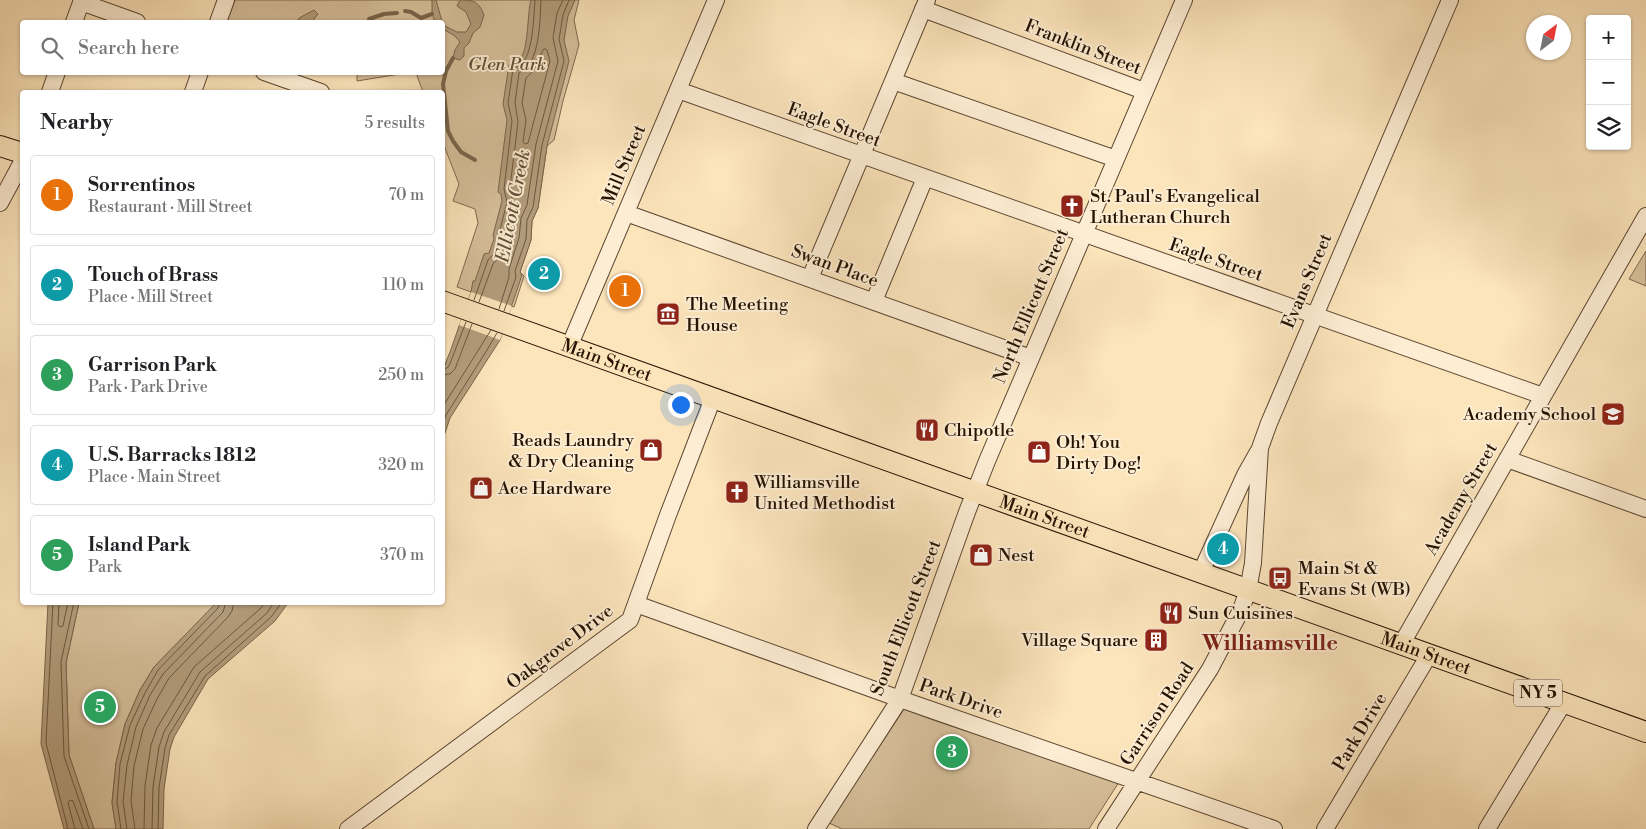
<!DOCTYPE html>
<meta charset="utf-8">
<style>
body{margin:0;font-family:"Libre Bodoni",serif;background:#f2f2f2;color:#202124}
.controls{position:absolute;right:15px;top:15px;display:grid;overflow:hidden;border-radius:5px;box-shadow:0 1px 4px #0004}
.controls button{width:45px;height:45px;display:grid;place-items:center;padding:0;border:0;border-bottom:1px solid #e0e0e0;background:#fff;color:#202124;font:25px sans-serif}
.compass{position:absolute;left:1526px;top:15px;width:45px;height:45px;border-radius:50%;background:#fff;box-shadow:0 1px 4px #0004;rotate:32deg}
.you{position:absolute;left:680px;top:404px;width:18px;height:18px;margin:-12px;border:4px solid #fff;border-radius:50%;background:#1a73e8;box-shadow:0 0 0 8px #1a73e833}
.badge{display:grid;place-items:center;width:32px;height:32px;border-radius:50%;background:#2563eb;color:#fff;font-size:16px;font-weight:700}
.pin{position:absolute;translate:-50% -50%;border:2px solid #fff;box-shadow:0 1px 5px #0006}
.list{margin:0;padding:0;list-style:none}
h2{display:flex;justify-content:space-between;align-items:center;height:65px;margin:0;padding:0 20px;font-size:21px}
h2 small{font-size:16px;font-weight:400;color:#757577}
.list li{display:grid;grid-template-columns:32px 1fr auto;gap:15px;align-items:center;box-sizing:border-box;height:80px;margin:0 10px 10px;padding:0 10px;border:1px solid #e0e0e0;border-radius:5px}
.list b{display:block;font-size:19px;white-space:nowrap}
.list p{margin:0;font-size:16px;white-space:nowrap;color:#757577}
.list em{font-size:16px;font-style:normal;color:#757577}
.icon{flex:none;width:28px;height:28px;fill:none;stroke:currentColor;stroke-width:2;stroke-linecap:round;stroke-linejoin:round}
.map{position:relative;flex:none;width:1646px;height:829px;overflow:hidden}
.search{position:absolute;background:#fff;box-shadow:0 1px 4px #0004;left:20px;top:20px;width:425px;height:55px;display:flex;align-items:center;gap:12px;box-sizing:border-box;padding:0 18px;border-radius:5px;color:#757577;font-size:19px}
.panel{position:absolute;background:#fff;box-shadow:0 1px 4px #0004;left:20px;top:90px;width:425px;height:515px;border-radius:5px}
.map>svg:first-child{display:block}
.green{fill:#d7c09b;stroke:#7e694e}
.water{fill:#b39d7c;stroke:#7a654b}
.pier{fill:#fce4bb}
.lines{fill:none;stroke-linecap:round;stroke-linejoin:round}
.shore{stroke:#6c583e;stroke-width:1}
.stream{stroke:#7a654b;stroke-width:4}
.minor-casing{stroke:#5b4630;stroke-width:18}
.major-casing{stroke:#251201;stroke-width:22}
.minor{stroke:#fdedd3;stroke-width:16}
.major{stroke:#fce4bb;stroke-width:20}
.labels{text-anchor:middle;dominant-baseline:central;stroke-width:4;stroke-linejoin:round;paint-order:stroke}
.shield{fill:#fdedd3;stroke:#665440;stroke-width:1}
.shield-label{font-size:16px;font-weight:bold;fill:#251201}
.street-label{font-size:18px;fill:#251201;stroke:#fdedd3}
.park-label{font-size:18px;font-style:italic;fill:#634f37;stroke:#fdedd3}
.poi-label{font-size:18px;fill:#251201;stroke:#fdedd3;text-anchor:start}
.water-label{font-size:19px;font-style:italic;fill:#655138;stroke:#fdedd3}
.district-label{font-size:22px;font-weight:bold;fill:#7a1f14;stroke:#fdedd3}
</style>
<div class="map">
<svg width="1646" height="829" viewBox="0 0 1646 829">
<rect width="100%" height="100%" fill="#fce4bb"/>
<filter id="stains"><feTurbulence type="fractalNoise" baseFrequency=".004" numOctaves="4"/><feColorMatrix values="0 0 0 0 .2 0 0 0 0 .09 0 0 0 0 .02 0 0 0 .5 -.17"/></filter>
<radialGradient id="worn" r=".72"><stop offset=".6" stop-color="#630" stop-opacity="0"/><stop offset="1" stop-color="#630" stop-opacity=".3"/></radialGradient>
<!-- green -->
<path class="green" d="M235 0H579L574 20 579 45 563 101 554 140 547 146 538 208 532 221 531 240 520 272 524 276 514 307 457 287 478 223 475 209 453 201 459 184 443 143 442 92H423L416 73 442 72V22H227Z
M357 73V72L406 73 357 81Z
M1646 251V286L1629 279Z
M79 603H217L154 667 140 690 125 724 116 763 112 802 116 829H94L69 755 66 663Z
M904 709 936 721 1119 782 1089 829H842L829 823Z"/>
<!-- water -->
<path class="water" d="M432 0H436L443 25 457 32H466L471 24 466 12 457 6 460 0C474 0 479 2 484 15L480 27 473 33 469 43 464 48V56L460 60 453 58 455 50 460 42 455 36 443 29 442 22H435L432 14Z
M531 0H575L568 16 564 40 569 61 547 146 538 208 532 221 531 240 520 272 522 275 500 340 450 418 445 433 443 438V369L450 352 471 292 473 281H475L484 254 489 253 494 239 493 235 502 201 501 194 498 192 507 120 503 104 509 65C512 63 517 61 520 59 529 49 527 13 531 0Z
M314 10 318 14 314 19V22H297L299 18Z
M217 602 288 603 275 621 208 679 174 737 170 749 164 789 163 829H116L112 803 116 763 125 724 140 690 154 667Z
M48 603H79L66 663 69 755 94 829H64L41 744Z"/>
<!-- pier -->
<path class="pier" d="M471 292 512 306 500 340 459 325Z"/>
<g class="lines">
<!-- shore -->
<path class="shore" d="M545 49 547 50 550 61 528 143 525 144 523 142 526 120 522 103 526 78 535 69 543 50Z
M474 300 488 260 494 254 507 202 504 189 512 121 508 103 513 69C516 67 521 65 523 62 533 51 534 14 535 0
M479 302 493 264 500 256 513 204 510 187 518 122 515 103 519 73C522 71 526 69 528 66 540 51 540 18 541 0
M499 309 509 277V269L519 238 521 218 527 205 536 144 558 61 553 38 557 13 563 0
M504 311 516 277 515 271 526 239 527 220 533 207 542 145 564 61 559 39 563 15 569 0
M442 369 447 368 449 366 466 322
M442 375 450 374 455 369 472 324
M442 408 491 330
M442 425 446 415 487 350 497 333
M53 602 46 743 68 829
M59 602 58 625 60 627 63 626 68 602
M74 602 61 662 64 756 89 829
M75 829 68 803 70 800 73 801 83 829
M121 829 117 802 120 764 130 725 145 693 158 670 218 608 220 602
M127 829 123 802 127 765 136 727 150 695 163 674 223 612 226 602
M135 829 131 801 134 766 143 729 157 699 169 678 228 617 232 611 234 602
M144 829 145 786 151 745 157 728 194 667 261 608 265 602
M152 829 153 787 159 747 164 732 200 672 267 613 274 602
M158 829 159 788 165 748 169 735 205 676 271 617 282 602"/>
<!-- stream -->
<path class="stream" d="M405 11 411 12 421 18 432 14
M369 19 384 14 397 13
M453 58 446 71 443 84 448 131 453 141 461 152 475 160"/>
<!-- minor casing -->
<g class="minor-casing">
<path id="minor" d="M81 2 137 22
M923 9 1144 91
M74 22 82 0
M218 22 226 0
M264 72 321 92
M893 81 1116 159
M678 90 1543 396
M50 92 57 72
M193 92 200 72
M0 203 22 162
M626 213 1031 358
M810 278 927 0
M874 301 925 178
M569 347 716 0
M1507 459 1646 509
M1201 572 1245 475 1258 452
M636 604 900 699 1274 829
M1401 645 1646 216
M348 829 630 620 668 515 713 398
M816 829 900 699 967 512 987 461 1184 0
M1106 829 1210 669 1241 610 1248 590 1253 563 1260 448 1269 423 1450 0
M1325 829 1429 655
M1487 829 1564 702"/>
</g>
<!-- major casing -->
<g class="major-casing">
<g id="major">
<path d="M0 146 22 153"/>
<path id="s1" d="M442 301 1646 732"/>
</g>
</g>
<!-- minor -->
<use href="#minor" class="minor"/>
<!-- major -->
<use href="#major" class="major"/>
</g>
<!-- icons -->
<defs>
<g id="church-square" transform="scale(1.25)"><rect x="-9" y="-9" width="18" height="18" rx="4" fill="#8f2418" stroke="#fdedd3"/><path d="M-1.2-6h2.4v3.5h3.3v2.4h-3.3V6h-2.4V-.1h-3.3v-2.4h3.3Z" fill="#fff"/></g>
<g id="museum-square" transform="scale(1.25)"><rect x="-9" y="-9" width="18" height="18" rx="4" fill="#8f2418" stroke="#fdedd3"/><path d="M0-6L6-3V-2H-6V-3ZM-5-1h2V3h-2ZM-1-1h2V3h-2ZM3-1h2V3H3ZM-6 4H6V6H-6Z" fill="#fff"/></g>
<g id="school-square" transform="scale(1.25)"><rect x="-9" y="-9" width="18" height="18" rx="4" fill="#8f2418" stroke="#fdedd3"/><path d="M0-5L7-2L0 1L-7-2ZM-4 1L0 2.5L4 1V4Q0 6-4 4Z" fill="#fff"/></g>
<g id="restaurant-square" transform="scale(1.25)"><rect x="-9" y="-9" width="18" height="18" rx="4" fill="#8f2418" stroke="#fdedd3"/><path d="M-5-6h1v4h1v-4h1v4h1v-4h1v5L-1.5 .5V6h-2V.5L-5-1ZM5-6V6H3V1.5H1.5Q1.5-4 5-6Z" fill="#fff"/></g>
<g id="shop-square" transform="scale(1.25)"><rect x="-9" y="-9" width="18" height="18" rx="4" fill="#8f2418" stroke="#fdedd3"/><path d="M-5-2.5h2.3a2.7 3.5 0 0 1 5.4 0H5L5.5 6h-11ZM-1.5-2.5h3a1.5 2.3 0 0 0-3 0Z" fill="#fff"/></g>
<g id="bus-square" transform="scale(1.25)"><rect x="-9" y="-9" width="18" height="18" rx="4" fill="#8f2418" stroke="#fdedd3"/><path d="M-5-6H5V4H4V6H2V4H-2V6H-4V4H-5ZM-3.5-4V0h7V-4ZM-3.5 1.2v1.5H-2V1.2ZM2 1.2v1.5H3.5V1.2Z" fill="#fff"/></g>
<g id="building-square" transform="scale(1.25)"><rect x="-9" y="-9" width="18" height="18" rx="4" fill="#8f2418" stroke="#fdedd3"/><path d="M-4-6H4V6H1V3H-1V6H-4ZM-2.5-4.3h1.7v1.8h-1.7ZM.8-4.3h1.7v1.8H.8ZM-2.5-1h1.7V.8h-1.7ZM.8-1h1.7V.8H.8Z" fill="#fff"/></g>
</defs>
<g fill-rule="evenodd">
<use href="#church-square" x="1072" y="206"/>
<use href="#museum-square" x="668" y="314"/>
<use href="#school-square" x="1613" y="414"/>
<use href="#restaurant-square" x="927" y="430"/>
<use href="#shop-square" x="651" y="450"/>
<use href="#shop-square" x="1039" y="452"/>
<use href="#shop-square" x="481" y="488"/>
<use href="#church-square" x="737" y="492"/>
<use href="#shop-square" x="981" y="555"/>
<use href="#bus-square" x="1280" y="578"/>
<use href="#restaurant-square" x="1171" y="613"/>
<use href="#building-square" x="1156" y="640"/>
</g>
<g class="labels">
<!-- shield labels -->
<rect class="shield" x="1514" y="679.5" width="48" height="27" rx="4"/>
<g class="shield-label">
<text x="1538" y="693">NY 5</text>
</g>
<!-- street labels -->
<g class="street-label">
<text transform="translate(1083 47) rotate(21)">Franklin Street</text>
<text transform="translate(834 125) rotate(20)">Eagle Street</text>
<text transform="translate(624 165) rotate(-67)">Mill Street</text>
<text transform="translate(1216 260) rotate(19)">Eagle Street</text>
<text transform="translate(835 266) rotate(20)">Swan Place</text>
<text transform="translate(1307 281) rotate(-67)">Evans Street</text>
<text transform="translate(1031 306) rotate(-67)">North Ellicott Street</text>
<text stroke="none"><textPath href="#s1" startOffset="175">Main Street</textPath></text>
<text transform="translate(1461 499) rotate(-60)">Academy Street</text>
<text stroke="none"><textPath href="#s1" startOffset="640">Main Street</textPath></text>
<text transform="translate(906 618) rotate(-69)">South Ellicott Street</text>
<text transform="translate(560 647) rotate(-37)">Oakgrove Drive</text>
<text stroke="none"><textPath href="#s1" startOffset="1045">Main Street</textPath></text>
<text transform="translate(961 699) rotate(19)">Park Drive</text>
<text transform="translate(1157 714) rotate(-57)">Garrison Road</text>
<text transform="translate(1360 732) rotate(-59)">Park Drive</text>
</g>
<!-- park labels -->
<g class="park-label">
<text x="507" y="64">Glen Park</text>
</g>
<!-- poi labels -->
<g class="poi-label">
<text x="1090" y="196">St. Paul's Evangelical<tspan x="1090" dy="21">Lutheran Church</tspan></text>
<text x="686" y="304">The Meeting<tspan x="686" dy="21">House</tspan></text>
<text x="1596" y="414" text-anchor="end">Academy School</text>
<text x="944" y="430">Chipotle</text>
<text x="634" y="440" text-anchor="end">Reads Laundry<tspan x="634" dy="21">&amp; Dry Cleaning</tspan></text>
<text x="1056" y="442">Oh! You<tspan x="1056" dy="21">Dirty Dog!</tspan></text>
<text x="754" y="482">Williamsville<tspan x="754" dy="21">United Methodist</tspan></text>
<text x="498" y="488">Ace Hardware</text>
<text x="998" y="555">Nest</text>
<text x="1298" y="568">Main St &amp;<tspan x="1298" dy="21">Evans St (WB)</tspan></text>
<text x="1188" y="613">Sun Cuisines</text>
<text x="1138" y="640" text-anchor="end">Village Square</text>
</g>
<!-- water labels -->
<g class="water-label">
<text transform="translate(513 206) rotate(-79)">Ellicott Creek</text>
</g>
<!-- district labels -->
<g class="district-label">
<text x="1270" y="643">Williamsville</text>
</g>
</g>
<rect width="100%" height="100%" filter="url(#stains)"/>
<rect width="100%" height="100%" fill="url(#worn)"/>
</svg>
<div class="controls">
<button>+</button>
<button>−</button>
<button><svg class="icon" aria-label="layers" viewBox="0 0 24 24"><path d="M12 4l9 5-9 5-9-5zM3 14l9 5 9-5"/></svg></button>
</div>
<svg class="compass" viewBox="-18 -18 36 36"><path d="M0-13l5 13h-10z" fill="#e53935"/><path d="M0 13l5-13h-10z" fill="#757577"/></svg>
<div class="you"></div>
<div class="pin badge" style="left:625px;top:291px;background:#e8710a">1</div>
<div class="pin badge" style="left:544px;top:274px;background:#0f9aa8">2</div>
<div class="pin badge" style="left:952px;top:752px;background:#2e9e5b">3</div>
<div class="pin badge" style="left:1223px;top:549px;background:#0f9aa8">4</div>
<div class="pin badge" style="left:100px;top:707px;background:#2e9e5b">5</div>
<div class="search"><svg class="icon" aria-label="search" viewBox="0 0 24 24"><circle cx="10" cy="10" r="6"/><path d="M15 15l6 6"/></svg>Search here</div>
<section class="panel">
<h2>Nearby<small>5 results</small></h2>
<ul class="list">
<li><span class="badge" style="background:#e8710a">1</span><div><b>Sorrentinos</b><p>Restaurant · Mill Street</p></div><em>70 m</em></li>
<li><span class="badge" style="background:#0f9aa8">2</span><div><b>Touch of Brass</b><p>Place · Mill Street</p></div><em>110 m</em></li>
<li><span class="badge" style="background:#2e9e5b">3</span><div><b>Garrison Park</b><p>Park · Park Drive</p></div><em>250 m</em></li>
<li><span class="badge" style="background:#0f9aa8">4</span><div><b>U.S. Barracks 1812</b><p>Place · Main Street</p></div><em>320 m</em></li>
<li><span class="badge" style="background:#2e9e5b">5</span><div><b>Island Park</b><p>Park</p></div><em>370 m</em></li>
</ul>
</section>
</div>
